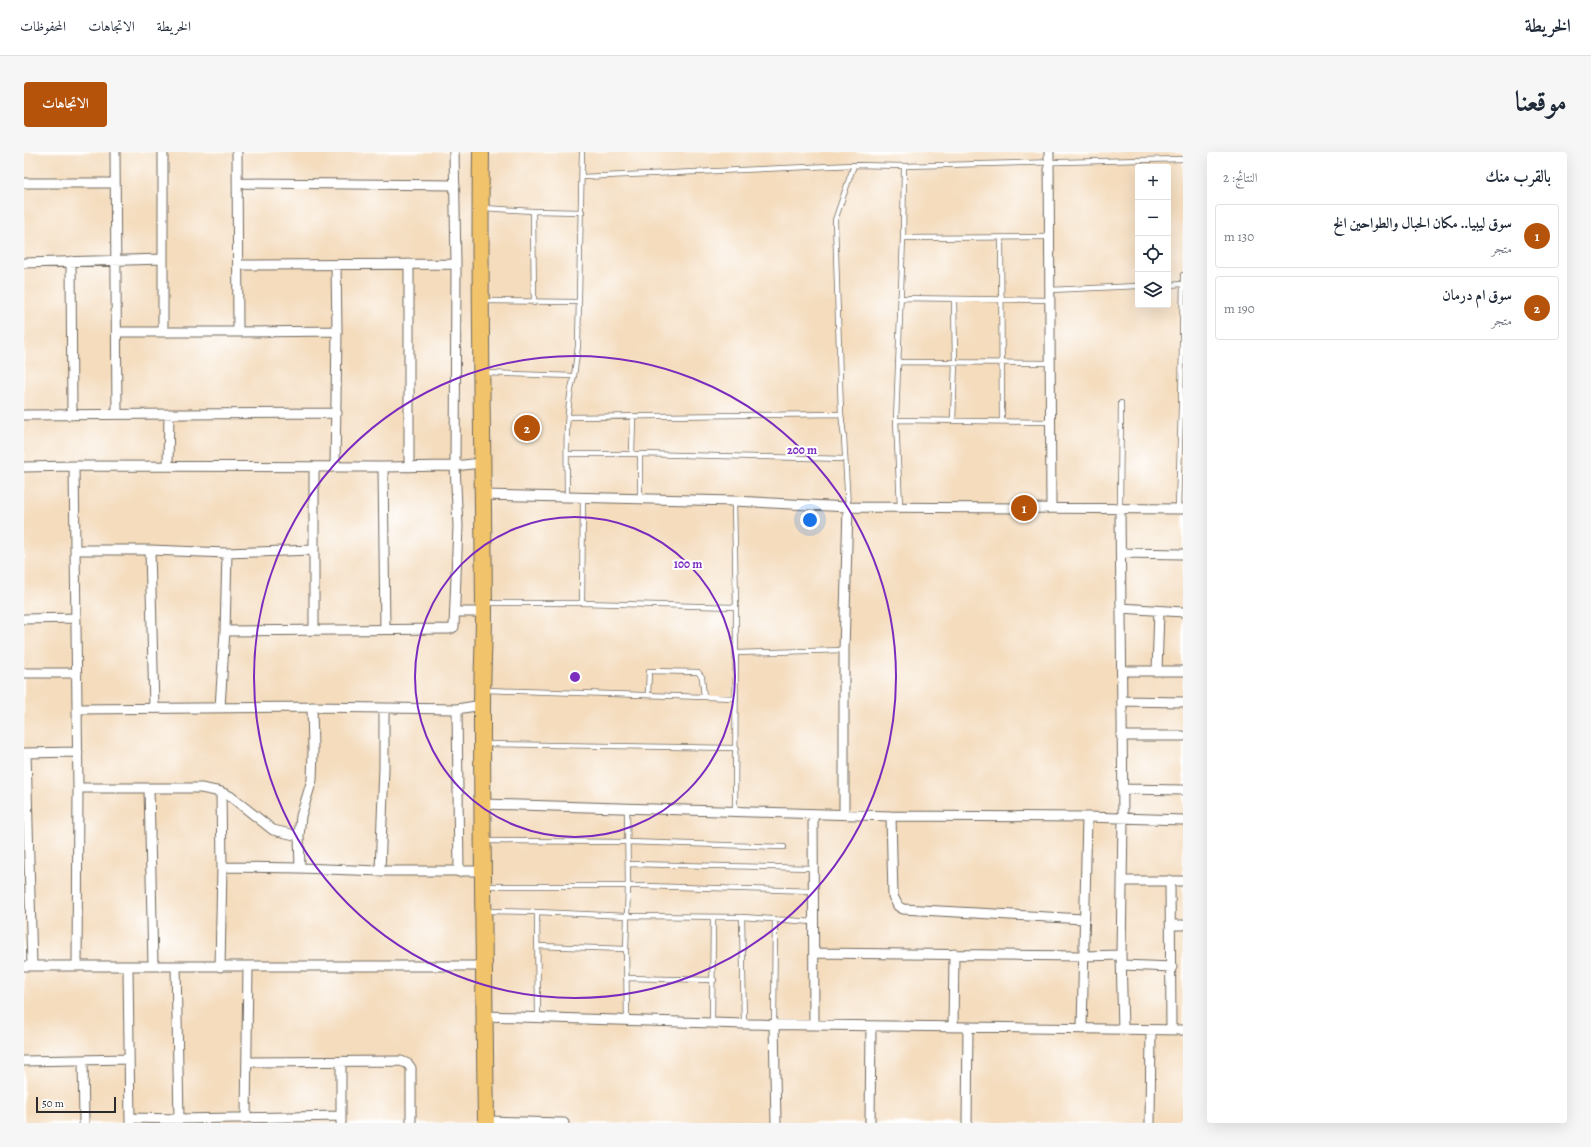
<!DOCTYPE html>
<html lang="ar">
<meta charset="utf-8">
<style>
body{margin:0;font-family:Alegreya,Amiri,serif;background:#f6f6f7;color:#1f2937;direction:rtl}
.controls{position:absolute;right:12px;top:12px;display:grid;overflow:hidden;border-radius:4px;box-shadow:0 4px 16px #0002}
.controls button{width:36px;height:36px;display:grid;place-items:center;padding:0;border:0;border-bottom:1px solid #e0e1e3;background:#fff;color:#1f2937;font:20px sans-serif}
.scale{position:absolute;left:12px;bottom:10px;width:80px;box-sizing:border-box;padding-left:4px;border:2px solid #2b2b2b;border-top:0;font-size:11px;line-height:14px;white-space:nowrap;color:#2b2b2b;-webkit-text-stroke:3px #fff;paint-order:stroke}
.you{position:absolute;left:786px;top:368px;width:14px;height:14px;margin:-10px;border:3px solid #fff;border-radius:50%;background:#1a73e8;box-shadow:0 0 0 6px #1a73e833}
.badge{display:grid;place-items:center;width:26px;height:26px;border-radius:50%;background:#b45309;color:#fff;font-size:13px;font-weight:700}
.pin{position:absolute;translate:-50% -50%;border:2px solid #fff;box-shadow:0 1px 4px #0006}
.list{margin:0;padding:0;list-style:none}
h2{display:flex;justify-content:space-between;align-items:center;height:52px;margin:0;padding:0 16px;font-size:17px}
h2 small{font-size:13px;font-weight:400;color:#747a83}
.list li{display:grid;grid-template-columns:26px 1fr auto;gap:12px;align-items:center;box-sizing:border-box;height:64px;margin:0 8px 8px;padding:0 8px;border:1px solid #e0e1e3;border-radius:4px}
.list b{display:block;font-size:15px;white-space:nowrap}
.list p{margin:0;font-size:13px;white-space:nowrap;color:#747a83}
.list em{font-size:13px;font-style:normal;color:#747a83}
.icon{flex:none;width:22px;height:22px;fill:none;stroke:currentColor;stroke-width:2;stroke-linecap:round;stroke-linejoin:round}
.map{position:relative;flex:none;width:1159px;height:971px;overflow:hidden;direction:ltr;border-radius:4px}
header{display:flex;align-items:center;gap:24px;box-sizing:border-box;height:56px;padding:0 20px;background:#fff;border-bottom:1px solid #e0e1e3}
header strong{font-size:19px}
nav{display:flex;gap:22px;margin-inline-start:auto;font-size:14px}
.intro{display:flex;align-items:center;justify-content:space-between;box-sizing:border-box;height:96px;padding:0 24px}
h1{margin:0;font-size:28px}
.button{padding:10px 18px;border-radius:4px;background:#b45309;color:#fff;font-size:14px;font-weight:700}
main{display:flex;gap:24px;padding:0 24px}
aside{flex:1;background:#fff;border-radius:4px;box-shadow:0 4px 16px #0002}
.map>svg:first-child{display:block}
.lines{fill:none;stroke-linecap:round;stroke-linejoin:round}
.lane-casing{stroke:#71695e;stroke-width:6}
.street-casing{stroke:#71695e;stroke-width:11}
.highway-casing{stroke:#71695e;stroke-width:18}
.lane{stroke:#fff;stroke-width:4.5}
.street{stroke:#fff;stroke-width:9}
.highway{stroke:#f1c36a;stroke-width:16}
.ring{fill:none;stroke:#7b2cbf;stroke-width:2}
.centre{fill:#7b2cbf;stroke:#fff;stroke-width:2}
.ring-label{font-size:12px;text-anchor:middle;font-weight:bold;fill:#7b2cbf;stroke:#fff;stroke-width:4;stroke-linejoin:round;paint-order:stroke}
</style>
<header>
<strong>الخريطة</strong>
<nav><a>الخريطة</a><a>الاتجاهات</a><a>المحفوظات</a></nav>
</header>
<div class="intro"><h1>موقعنا</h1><a class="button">الاتجاهات</a></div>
<main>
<aside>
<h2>بالقرب منك<small>النتائج: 2</small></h2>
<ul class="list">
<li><span class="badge">1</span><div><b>سوق ليبيا.. مكان الحبال والطواحين الخ</b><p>متجر</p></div><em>130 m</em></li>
<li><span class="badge">2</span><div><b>سوق ام درمان</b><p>متجر</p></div><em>190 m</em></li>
</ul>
</aside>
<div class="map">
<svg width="1159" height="971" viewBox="0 0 1159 971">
<rect width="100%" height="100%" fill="#fff"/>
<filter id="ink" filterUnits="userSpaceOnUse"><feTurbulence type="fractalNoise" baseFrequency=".025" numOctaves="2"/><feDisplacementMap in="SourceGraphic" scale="8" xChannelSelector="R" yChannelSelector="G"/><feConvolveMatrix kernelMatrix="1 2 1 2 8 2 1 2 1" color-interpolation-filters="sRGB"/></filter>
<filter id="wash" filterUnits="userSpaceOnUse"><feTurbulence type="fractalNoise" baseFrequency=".012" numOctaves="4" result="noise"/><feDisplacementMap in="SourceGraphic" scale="16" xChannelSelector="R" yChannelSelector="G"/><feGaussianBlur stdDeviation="0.9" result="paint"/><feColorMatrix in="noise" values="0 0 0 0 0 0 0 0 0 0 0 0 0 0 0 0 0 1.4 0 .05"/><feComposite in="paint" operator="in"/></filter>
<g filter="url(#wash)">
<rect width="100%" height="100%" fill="#f4dcbd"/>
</g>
<g filter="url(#ink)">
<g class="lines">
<!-- lane casing -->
<g class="lane-casing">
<path id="lane" d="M558 25 830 13 880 14 1159 7
M460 56 509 59 558 60
M509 59 510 151
M879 86 1026 85
M977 86 978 269
M1144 133 1159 132
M1026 138 1114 134
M876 146 1026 148
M458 149 555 150
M874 210 1026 211
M460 221 550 224 554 194 558 0
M544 265 817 262
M872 268 1026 270
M929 269 931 210 930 147
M543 302H616L821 307
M608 302 609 265
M616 302V347
M543 345C543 305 540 263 550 224
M710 349 712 455 711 659
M876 354 872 268 879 86 880 14
M824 355 820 285 817 262 811 68 830 13
M1096 357 1097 251
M1154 357 1157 254 1159 123
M463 451H558L712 455
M558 451 559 345
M712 501 820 498
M460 538 712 546
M624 543 625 519 674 520 678 525 680 545
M460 592 712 596
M603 655 604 734 602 797 603 868
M462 689 603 690 760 695
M604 712 789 716
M461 734H620L789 739
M462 759 513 760 603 764 718 765 790 770
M513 760 514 865
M718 765 720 872
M514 794 602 797
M602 826 690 828
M688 871 689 765
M750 872 751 767"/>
</g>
<!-- street casing -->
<g class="street-casing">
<path id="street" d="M91 0 93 262
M139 0V180
M213 0 214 180 313 179 311 315
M1025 0 1027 356
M0 31H91
M213 31 431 33
M47 109 48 263
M0 111 139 107
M214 113 432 112
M312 113 313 179
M93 180H214
M0 263 313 261
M50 314 54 636 53 814
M144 314 145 262
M0 315 50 314 359 315 431 314 457 311
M290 315V478
M359 315 361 477
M385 315V112
M458 343 710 349 824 355 1159 357
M1096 357 1099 666 1097 803 1099 878
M52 398H126L203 401 289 398
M126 398 130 556
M1097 401 1159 402
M1097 456 1159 460
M431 460H460
M0 467 51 466
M201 479 426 477 430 475 434 374 431 314 432 112 430 0
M1098 519H1159
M1133 519 1135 459
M0 521H53
M1098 549 1159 550
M196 555 201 479 203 401
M53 557 288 555 433 557 458 553
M433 557 435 720
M1097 584H1159
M0 601 54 600
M2 601 8 814
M54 636H177L197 640 206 644 249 678 275 684
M125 636 129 814
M1098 637 1159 638
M458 652 867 664 1063 665 1159 668
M789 662 790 873
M820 662V498L824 355
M867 664 869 744 874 754 879 757 1060 767
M198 715 276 716 356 719H460
M276 716 275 684 277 664 288 628 289 599 288 555
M356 719 360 616V557
M1146 728 1147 878
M1098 729H1159
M1147 773H1159
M790 801 1060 804 1097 803
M1098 813 1148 815
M0 814H459
M152 814 155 967
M104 815 106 971
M196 815 198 715 197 640
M460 864 720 872 1159 878
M750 872 752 971
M929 875 930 802
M1058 877 1063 665
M59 908 60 971
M0 909 105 907
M223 910 377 909 384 912 387 916V971
M106 966 155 967 317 964
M222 966 224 815
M462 969 540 971
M317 971V910
M846 971 847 874
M943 971 944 876
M1126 971 1127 878"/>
</g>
<!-- highway casing -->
<g class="highway-casing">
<path id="highway" d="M457 0C455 153 459 306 460 459 460 491 458 524 458 556 458 695 460 833 462 971"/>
</g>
<!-- lane -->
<use href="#lane" class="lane"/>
<!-- street -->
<use href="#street" class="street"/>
<!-- highway -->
<use href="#highway" class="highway"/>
</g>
</g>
<!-- distance rings -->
<g class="ring">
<circle cx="551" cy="525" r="160"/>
<circle cx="551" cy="525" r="321"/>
</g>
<circle cx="551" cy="525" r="6" class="centre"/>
<g class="ring-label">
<text x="778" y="302">200 m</text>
<text x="664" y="416">100 m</text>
</g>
</svg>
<div class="controls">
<button>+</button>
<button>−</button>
<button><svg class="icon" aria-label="locate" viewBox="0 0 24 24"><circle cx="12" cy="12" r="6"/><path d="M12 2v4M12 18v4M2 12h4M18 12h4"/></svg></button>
<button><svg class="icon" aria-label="layers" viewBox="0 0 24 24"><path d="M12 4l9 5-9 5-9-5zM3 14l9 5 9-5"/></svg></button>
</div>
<div class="scale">50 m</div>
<div class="you"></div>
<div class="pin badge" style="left:1000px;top:356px">1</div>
<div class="pin badge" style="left:503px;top:276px">2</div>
</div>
</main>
